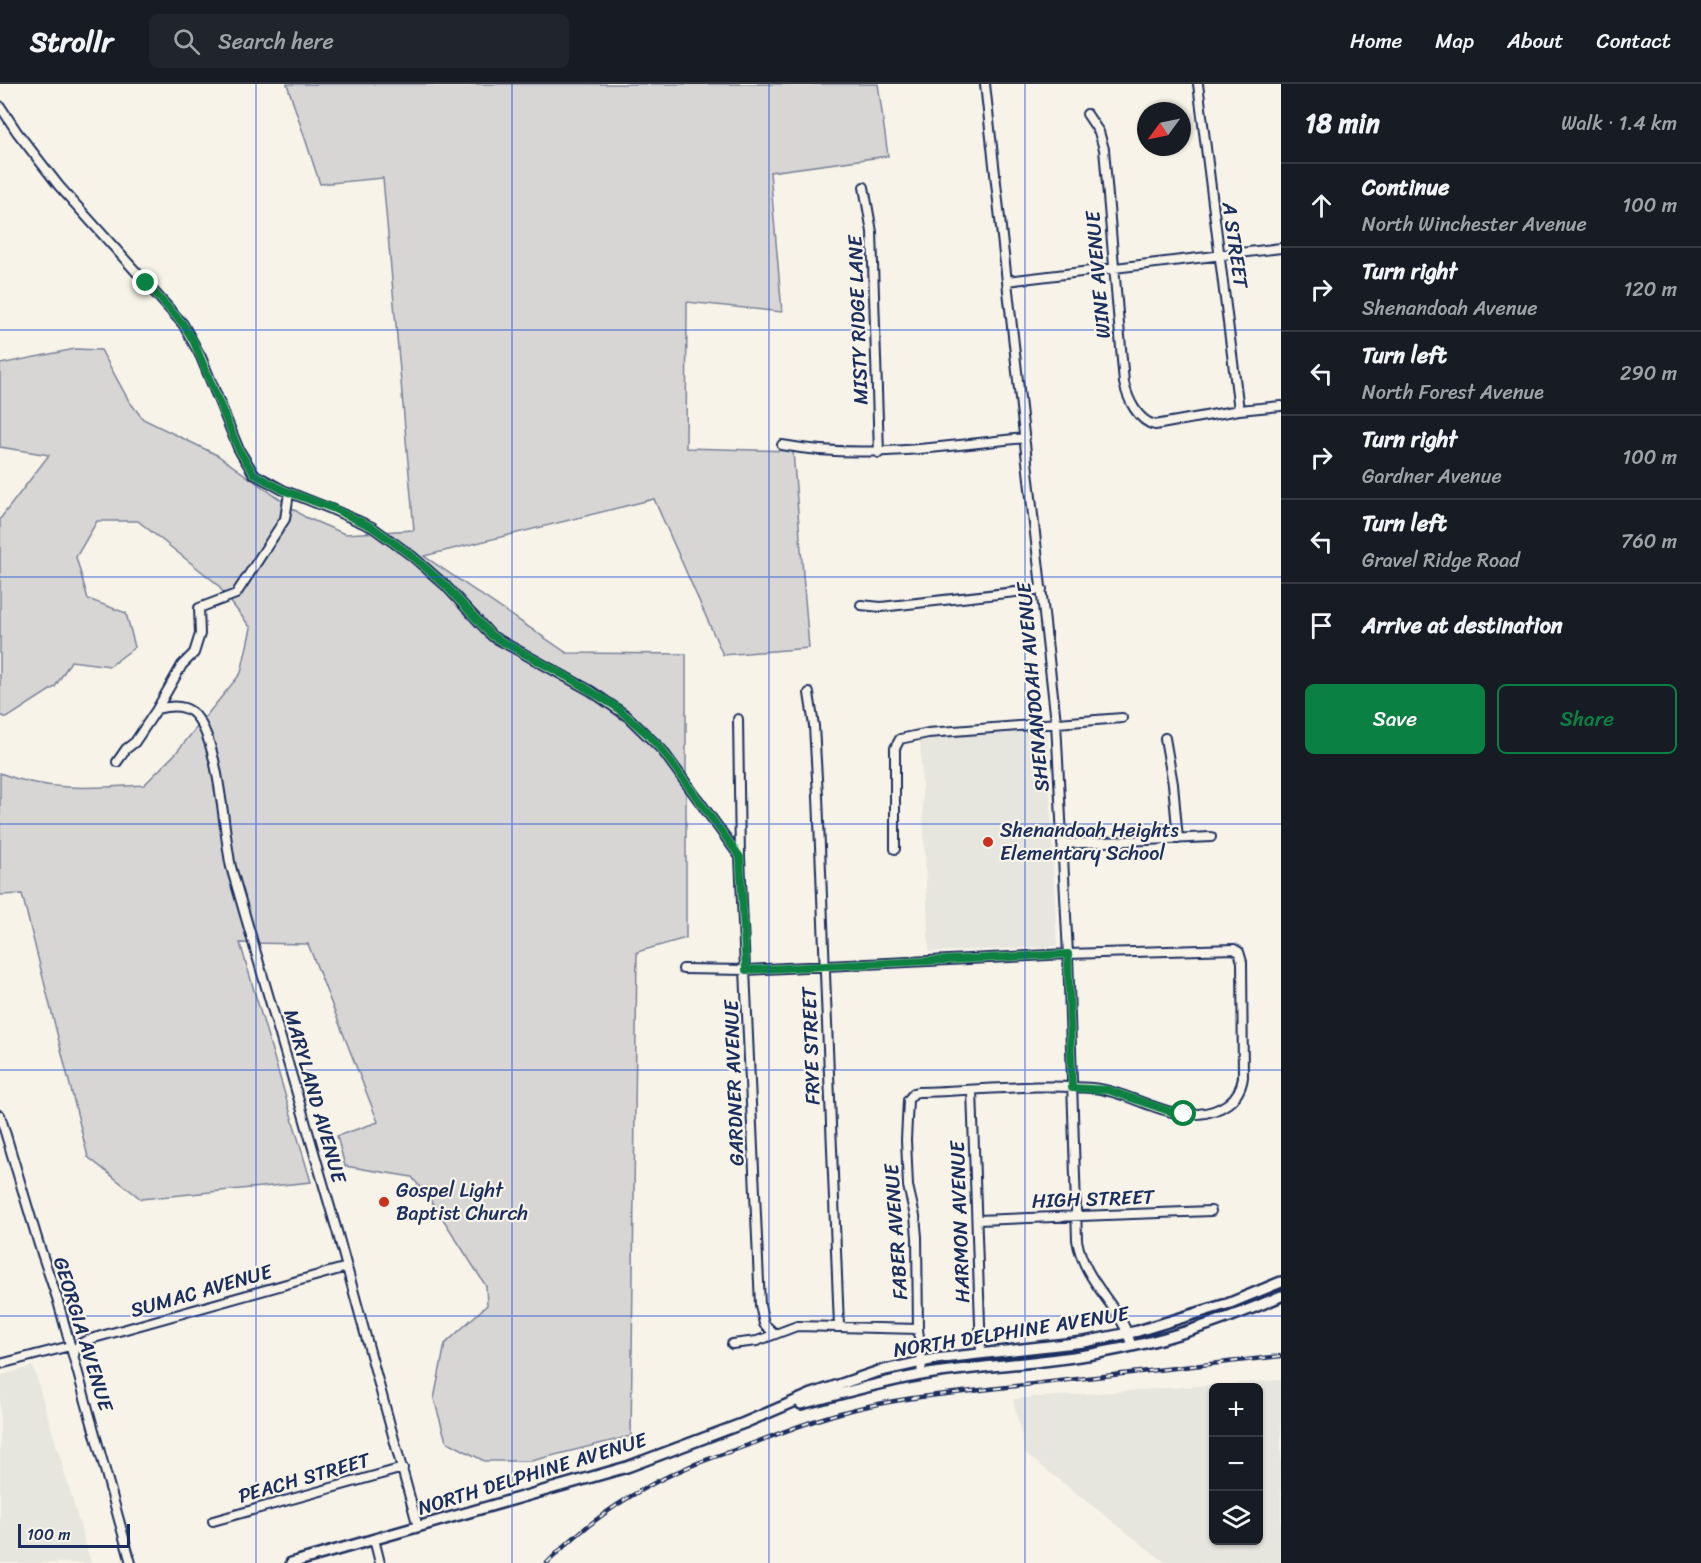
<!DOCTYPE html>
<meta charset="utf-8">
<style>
body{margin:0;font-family:Sriracha,sans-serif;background:#20242c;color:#f1f3f6}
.controls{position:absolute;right:18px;bottom:18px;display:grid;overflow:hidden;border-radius:9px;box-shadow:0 2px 4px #0004}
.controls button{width:54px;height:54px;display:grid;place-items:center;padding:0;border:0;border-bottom:2px solid #363941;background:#171b24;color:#f1f3f6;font:30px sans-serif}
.compass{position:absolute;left:1137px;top:18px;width:54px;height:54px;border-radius:50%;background:#171b24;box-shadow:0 2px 4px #0004;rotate:237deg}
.scale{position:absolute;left:18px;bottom:15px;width:112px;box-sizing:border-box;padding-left:6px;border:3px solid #1b2f5e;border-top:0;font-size:16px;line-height:21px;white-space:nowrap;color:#1b2f5e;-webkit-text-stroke:4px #f7f3e8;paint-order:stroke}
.stop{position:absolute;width:18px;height:18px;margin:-14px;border:4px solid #0b8043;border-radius:50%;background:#fff}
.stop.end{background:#0b8043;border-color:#fff;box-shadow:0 2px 6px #0008}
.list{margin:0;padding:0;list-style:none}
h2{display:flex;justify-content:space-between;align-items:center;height:78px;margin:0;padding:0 24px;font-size:26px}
h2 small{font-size:20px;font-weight:400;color:#9ea1a6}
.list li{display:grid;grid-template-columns:39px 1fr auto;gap:18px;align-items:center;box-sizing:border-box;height:84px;padding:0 24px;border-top:2px solid #363941}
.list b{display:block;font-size:22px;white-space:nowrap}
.list p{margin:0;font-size:20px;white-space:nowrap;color:#9ea1a6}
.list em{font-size:20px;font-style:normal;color:#9ea1a6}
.actions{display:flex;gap:12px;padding:18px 24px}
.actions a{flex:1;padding:14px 0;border:2px solid #0b8043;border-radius:9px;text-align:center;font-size:21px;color:#0b8043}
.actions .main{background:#0b8043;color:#fff}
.icon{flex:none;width:33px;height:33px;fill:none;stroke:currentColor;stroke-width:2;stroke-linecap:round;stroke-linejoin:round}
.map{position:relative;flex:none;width:1281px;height:1479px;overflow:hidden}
header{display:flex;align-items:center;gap:36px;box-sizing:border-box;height:84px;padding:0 30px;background:#171b24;border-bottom:2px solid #363941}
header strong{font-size:28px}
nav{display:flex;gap:33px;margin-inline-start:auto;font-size:21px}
.search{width:420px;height:54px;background:#20242c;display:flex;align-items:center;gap:15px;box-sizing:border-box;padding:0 21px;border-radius:9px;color:#9ea1a6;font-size:22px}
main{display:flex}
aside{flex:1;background:#171b24}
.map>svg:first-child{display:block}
.built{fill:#e6e5de;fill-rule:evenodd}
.green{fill:#d7d6d4;stroke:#798299;stroke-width:1.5}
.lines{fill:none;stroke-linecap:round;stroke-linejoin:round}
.minor-casing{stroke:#1b2f5e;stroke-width:12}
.major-casing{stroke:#1b2f5e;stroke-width:14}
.minor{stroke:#f7f3e8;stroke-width:8}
.major{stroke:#f7f3e8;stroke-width:9}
.rail-casing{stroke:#1b2f5e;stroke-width:4.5}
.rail{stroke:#f7f3e8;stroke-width:2;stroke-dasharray:7;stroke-linecap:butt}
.route{stroke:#0b8043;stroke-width:8}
.grid{fill:none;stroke:#1d4ed8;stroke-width:1.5;stroke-opacity:0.55}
.poi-dot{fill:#c8321e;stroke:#f7f3e8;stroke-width:2}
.labels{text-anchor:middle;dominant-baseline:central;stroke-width:4.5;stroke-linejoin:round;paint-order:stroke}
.street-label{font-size:20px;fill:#1b2f5e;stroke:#f7f3e8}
.poi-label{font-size:20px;fill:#1b2f5e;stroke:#f7f3e8;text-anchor:start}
</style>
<header>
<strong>Strollr</strong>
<div class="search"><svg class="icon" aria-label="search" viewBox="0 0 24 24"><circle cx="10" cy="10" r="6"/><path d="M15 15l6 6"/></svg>Search here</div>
<nav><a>Home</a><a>Map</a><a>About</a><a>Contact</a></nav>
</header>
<main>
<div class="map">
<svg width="1281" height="1479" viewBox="0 0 1281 1479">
<rect width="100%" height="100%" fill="#f7f3e8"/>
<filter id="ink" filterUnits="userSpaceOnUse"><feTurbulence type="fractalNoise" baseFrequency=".0167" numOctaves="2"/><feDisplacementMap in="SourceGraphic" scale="12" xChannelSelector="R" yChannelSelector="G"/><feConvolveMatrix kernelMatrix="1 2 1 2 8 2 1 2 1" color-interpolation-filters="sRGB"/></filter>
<g filter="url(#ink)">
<!-- built -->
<path class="built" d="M1047 647 1057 862 929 868 920 653Z
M33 1282 91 1479H0V1292Z
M1281 1296V1479H1166L1026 1370 1013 1315ZM1214 1304H1258V1456H1214Z"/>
<!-- green -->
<path class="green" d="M287 0H878L888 72 770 88 782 228 687 218 686 364 793 367 809 564 723 571 654 415 424 472 567 569 686 570V854L637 868 631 1352 531 1377H484L446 1357 434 1315 445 1260 487 1221 486 1202 434 1121 412 1093 345 1082 337 1052 378 1038 308 860 240 859 311 1098 141 1115 88 1073 22 810 0 811V689C48 708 94 704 144 701L175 670 241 589 251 544 216 499 138 437H97L76 473 88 515 126 529 135 563 110 582 71 577 55 603 7 634 0 631V435L49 371 0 363V280L75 265 101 266 129 317 143 335 217 371 305 433 345 450 414 446 383 94 320 100Z"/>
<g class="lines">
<!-- minor casing -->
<g class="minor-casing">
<path id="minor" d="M985 0 1056 638 1068 870 1077 1156C1083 1191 1107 1211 1123 1240 1127 1247 1129 1255 1132 1262
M1198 0 1239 326
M0 22 17 48 59 102 183 240 201 273 239 366 254 390 283 406 331 425 372 443 412 472 445 501 492 552 591 607 627 632 662 666 740 773
M1087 30 1099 48 1104 65 1124 299C1128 316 1138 337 1155 341L1239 326 1281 322
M864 103 872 148 879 369
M1007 197 1281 164
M782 361C863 376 944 362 1025 354
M861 521 881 523 1042 505
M809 609 814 642 818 712 839 1242
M157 625C168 622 182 620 192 628 220 652 223 747 231 783L337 1147 418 1443
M738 635 740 773 760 1221 764 1240 774 1249
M1165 654 1173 700 1178 755
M117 678 126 665 135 658 157 625 182 581 194 569 200 550 199 524 236 510 285 435 289 409
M1062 760 1211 753
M895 765V664L900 655 928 649 1122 634
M683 885 746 886 1068 870 1234 865 1239 868 1242 878 1243 993C1240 1017 1220 1028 1198 1030 1163 1034 1128 1007 1092 1004 1036 999 975 1007 918 1008L914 1009 908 1016 906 1056 908 1102 915 1132 917 1153 918 1245 922 1278 921 1291
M972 1006 981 1269
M0 1031 39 1161 57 1214 131 1479
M977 1136 1211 1127
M732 1260 757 1257 797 1242 918 1245
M74 1272C75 1260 84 1257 94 1254L347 1183
M0 1280 70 1262
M213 1437 403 1384
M374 1455 380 1479"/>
</g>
<!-- major casing -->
<g class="major-casing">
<path id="major" d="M801 1320C841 1310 880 1298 921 1291 980 1281 1040 1280 1098 1269 1162 1258 1222 1238 1281 1212
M291 1479 627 1383 744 1339 812 1310 876 1288 935 1275 1084 1258 1138 1247 1230 1219 1281 1198"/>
</g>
<!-- minor -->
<use href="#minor" class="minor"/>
<!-- major -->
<use href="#major" class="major"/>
<!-- rail casing -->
<g class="rail-casing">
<path id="rail" d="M547 1479C587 1438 634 1406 686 1384 707 1375 730 1368 751 1360 778 1350 805 1339 833 1331 867 1321 902 1315 937 1311L1281 1272"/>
</g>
<!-- rail -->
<use href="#rail" class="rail"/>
</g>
</g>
<g class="lines" filter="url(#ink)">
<!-- route -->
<path class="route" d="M146 199 183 240 193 256 239 366 254 390 283 406 332 424 372 443 412 472 445 501 492 552 571 595 615 622 647 650 662 666 740 773 746 886 1068 870 1072 1004 1108 1006 1172 1028 1184 1030"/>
</g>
<!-- grid -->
<path class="grid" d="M256 0V1479M512 0V1479M769 0V1479M1025 0V1479M0 246H1281M0 493H1281M0 740H1281M0 986H1281M0 1232H1281"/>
<!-- markers -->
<g class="poi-dot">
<circle cx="988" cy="758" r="6"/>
<circle cx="384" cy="1118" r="6"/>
</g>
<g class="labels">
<!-- street labels -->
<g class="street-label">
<text transform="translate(1235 161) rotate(82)">A STREET</text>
<text transform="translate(1098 191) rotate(-95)">WINE AVENUE</text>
<text transform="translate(858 236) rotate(-92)">MISTY RIDGE LANE</text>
<text transform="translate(1033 603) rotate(-95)">SHENANDOAH AVENUE</text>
<text transform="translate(811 962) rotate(-92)">FRYE STREET</text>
<text transform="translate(734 999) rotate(-92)">GARDNER AVENUE</text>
<text transform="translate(315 1012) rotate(74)">MARYLAND AVENUE</text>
<text transform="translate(1093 1115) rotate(-2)">HIGH STREET</text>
<text transform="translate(960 1138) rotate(-92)">HARMON AVENUE</text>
<text transform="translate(896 1148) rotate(-94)">FABER AVENUE</text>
<text transform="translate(201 1207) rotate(-16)">SUMAC AVENUE</text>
<text transform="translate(1011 1248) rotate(-9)">NORTH DELPHINE AVENUE</text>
<text transform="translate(83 1250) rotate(73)">GEORGIA AVENUE</text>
<text transform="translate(532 1390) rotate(-17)">NORTH DELPHINE AVENUE</text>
<text transform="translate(304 1394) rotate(-16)">PEACH STREET</text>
</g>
<!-- poi labels -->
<g class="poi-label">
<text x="1000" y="746">Shenandoah Heights<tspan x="1000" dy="23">Elementary School</tspan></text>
<text x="396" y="1106">Gospel Light<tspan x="396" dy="23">Baptist Church</tspan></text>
</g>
</g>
</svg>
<div class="controls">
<button>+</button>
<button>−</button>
<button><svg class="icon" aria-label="layers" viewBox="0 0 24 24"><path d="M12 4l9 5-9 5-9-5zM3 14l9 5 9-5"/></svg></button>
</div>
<svg class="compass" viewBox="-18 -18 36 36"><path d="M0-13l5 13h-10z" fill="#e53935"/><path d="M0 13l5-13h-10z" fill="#9ea1a6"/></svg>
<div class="scale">100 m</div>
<div class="stop" style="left:1184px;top:1030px"></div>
<div class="stop end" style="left:146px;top:199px"></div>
</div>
<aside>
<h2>18 min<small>Walk · 1.4 km</small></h2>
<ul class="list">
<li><svg class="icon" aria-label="ahead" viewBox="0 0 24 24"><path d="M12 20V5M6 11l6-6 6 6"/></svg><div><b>Continue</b><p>North Winchester Avenue</p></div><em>100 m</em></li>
<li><svg class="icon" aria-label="right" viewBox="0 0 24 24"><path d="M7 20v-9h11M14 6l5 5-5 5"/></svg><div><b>Turn right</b><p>Shenandoah Avenue</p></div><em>120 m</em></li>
<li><svg class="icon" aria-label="left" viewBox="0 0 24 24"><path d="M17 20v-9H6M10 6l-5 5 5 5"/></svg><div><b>Turn left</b><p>North Forest Avenue</p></div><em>290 m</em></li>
<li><svg class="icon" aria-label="right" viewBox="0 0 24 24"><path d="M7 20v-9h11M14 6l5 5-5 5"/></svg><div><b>Turn right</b><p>Gardner Avenue</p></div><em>100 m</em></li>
<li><svg class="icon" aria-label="left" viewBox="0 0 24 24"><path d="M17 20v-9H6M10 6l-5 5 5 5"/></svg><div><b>Turn left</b><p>Gravel Ridge Road</p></div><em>760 m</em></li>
<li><svg class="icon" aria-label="arrive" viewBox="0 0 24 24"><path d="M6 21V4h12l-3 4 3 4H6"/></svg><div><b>Arrive at destination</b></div></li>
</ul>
<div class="actions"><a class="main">Save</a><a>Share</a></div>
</aside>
</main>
